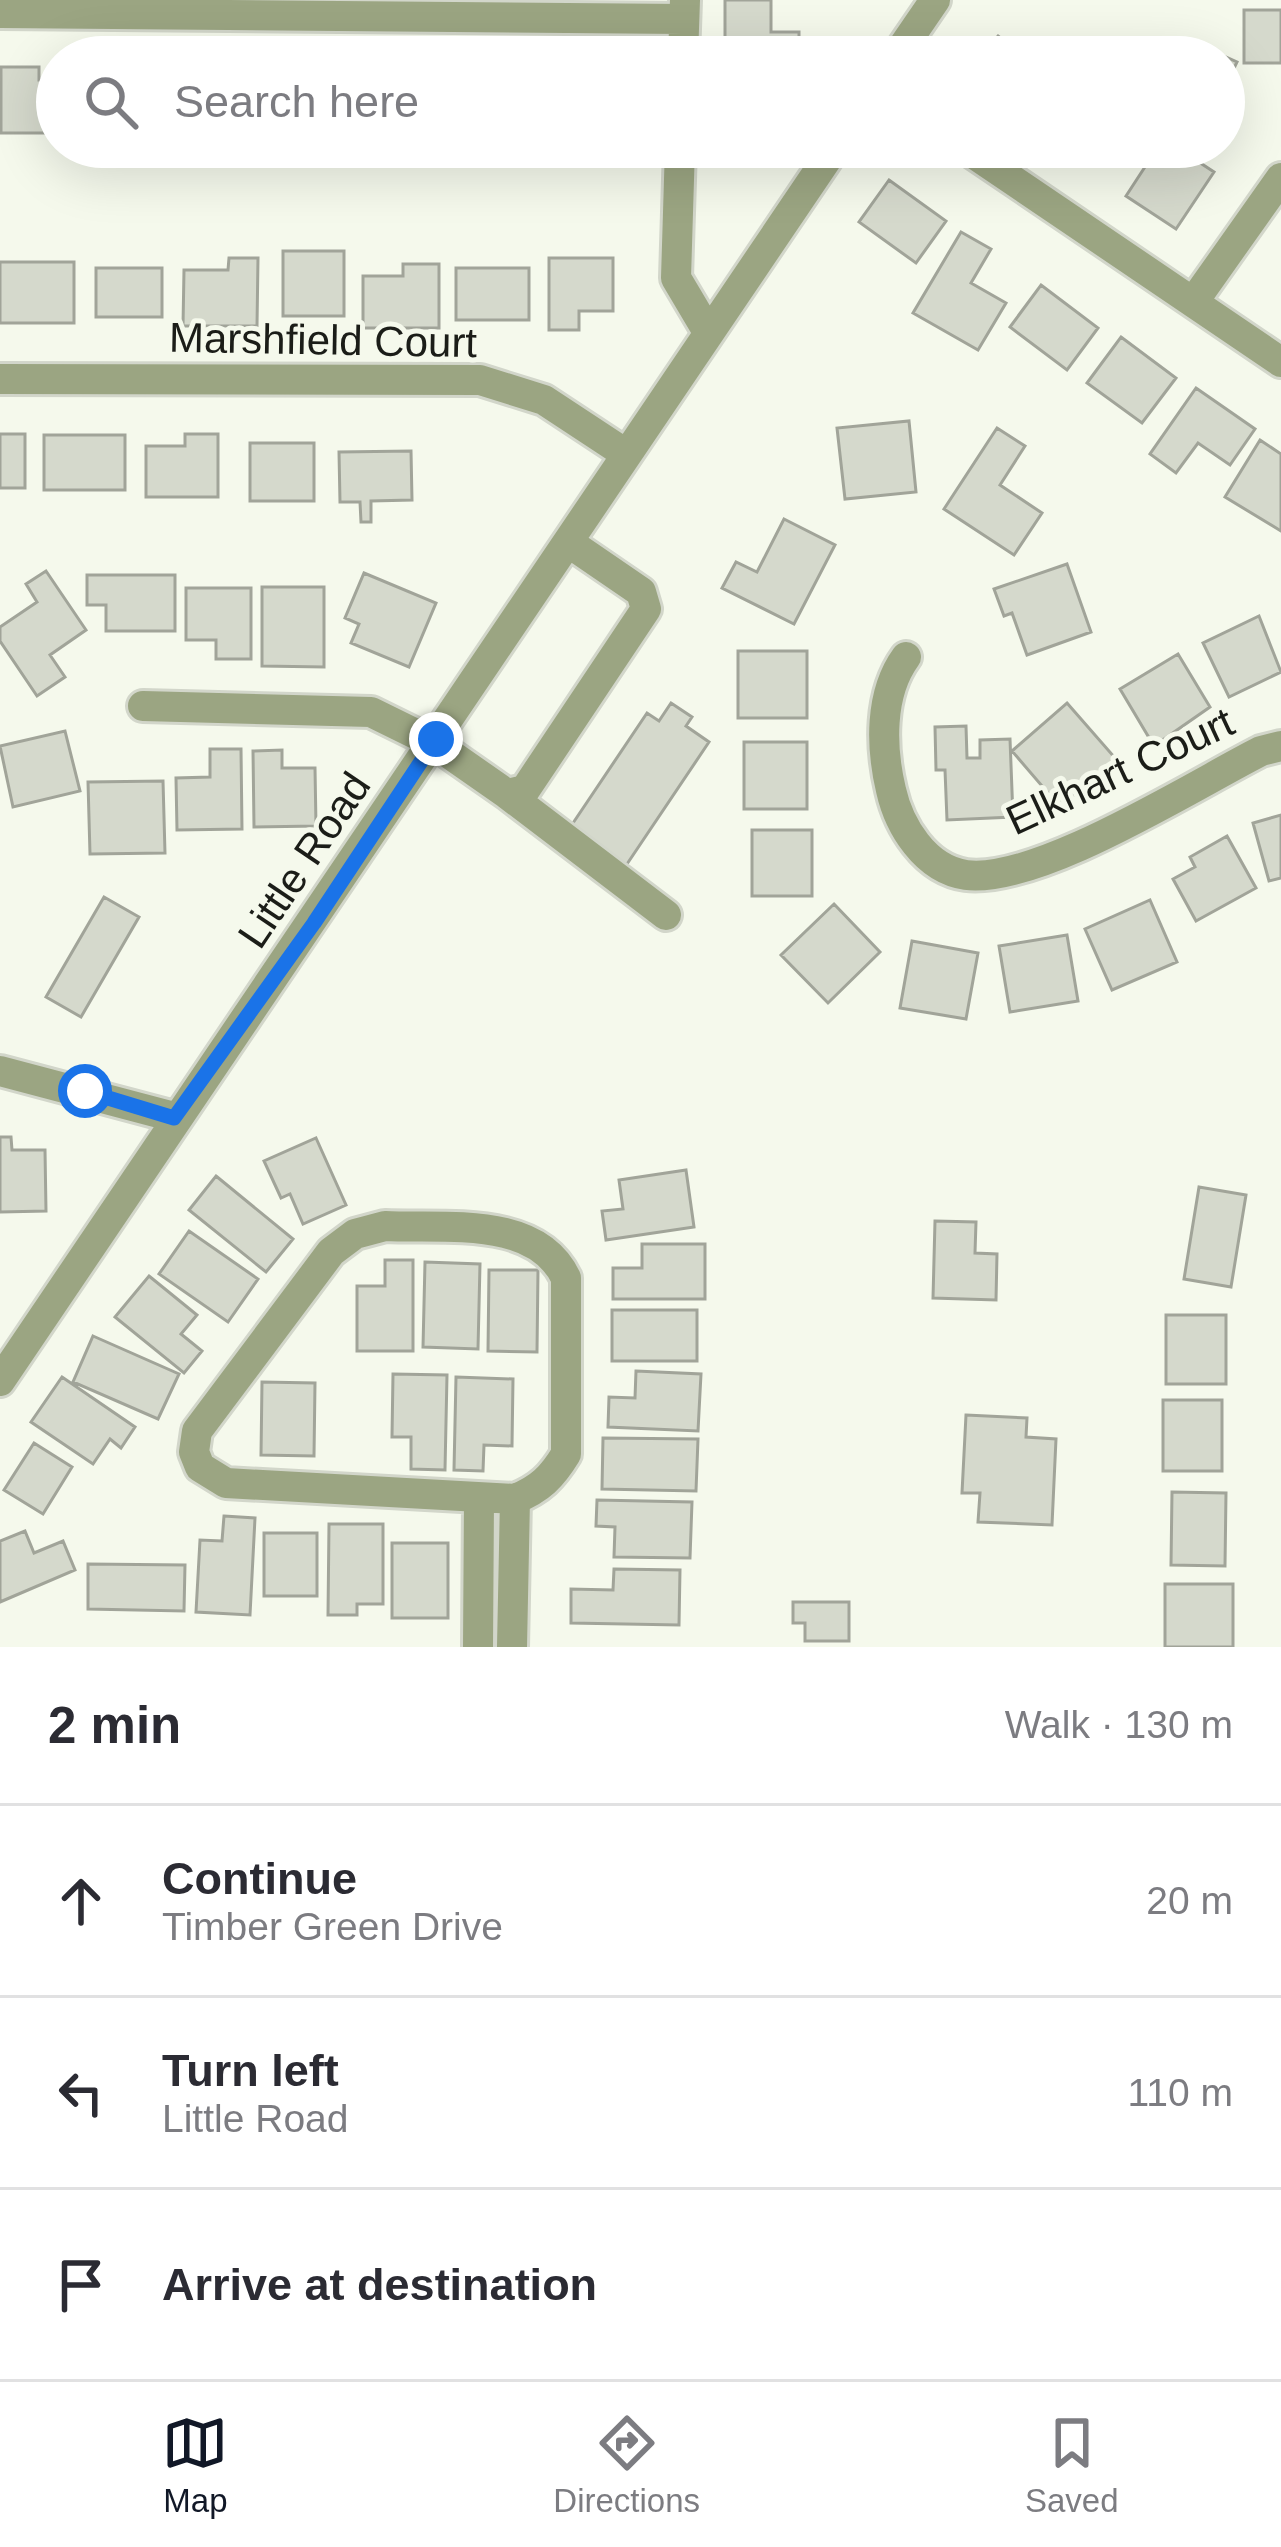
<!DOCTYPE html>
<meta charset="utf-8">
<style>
body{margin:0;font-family:Arial,sans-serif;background:#f2f2f3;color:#2b2b33}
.stop{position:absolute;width:36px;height:36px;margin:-27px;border:9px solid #1a73e8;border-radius:50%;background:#fff}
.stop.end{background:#1a73e8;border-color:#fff;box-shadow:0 3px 12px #0008}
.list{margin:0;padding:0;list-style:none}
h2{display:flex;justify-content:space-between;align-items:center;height:156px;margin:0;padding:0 48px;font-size:51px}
h2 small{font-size:39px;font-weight:400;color:#7c7c81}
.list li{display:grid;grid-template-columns:78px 1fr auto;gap:36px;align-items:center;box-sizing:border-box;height:192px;padding:0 48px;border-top:3px solid #e1e1e2}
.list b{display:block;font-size:45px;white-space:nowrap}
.list p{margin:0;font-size:39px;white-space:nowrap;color:#7c7c81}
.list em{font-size:39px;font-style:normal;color:#7c7c81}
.icon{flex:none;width:66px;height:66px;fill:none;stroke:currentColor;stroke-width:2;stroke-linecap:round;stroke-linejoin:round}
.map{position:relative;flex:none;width:1281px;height:1647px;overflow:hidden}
.search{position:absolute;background:#fff;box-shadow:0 12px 48px #0002;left:36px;right:36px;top:36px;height:132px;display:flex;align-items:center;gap:30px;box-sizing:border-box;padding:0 42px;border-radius:66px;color:#7c7c81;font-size:45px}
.sheet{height:732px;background:#fff}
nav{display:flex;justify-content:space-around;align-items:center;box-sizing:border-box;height:168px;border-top:3px solid #e1e1e2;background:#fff;font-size:33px;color:#7c7c81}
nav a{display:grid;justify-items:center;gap:6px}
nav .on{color:#111827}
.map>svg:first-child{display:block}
.building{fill:#d5d9cc;stroke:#a1a499;stroke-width:3}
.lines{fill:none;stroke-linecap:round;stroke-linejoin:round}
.minor-casing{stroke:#d2d6ca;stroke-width:36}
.minor{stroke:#9ba582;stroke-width:30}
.route{stroke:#1a73e8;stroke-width:15}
.labels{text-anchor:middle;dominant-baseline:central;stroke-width:10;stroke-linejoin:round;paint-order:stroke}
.street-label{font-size:42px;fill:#1b1d18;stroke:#f5f9ec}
</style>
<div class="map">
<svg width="1281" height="1647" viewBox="0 0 1281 1647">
<rect width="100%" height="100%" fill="#f5f9ec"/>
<!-- building -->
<path class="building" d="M725 0H771V32H799V57H725Z
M1244 10H1281V63H1244Z
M998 36 1023 57H980Z
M1186 39 1237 62 1224 89V57H1178Z
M1 67H39V80H57V133H1Z
M1158 147H1176L1214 172 1176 229 1126 196Z
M889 180 946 221 916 263 859 222Z
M961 232 991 249 971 283 1006 303 978 350 913 313Z
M283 251H344V316H283Z
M229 258H258L257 326H183L184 270H228Z
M549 258H613V311H579V330H549Z
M0 262H74V323H0Z
M403 264H439V328H363V276H403Z
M96 268H162V317H96Z
M456 268H529V320H456Z
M1041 285 1098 328 1067 370 1010 327Z
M1121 337 1176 378 1142 423 1087 383Z
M1196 388 1255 429 1230 465 1198 443 1176 473 1150 454Z
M909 421 916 492 845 499 837 428Z
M997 428 1025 446 1000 485 1042 513 1014 555 944 509Z
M0 434H25V488H0Z
M185 434H218V497H146V446H185Z
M44 435H125V490H44Z
M1260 440 1281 454V531L1225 497Z
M250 443H314V501H250Z
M411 451 412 500 371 501V522H361L360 502H340L339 452Z
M784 519 835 545 794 624 722 588 736 562 757 572Z
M1067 564 1091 632 1027 655 1012 613 1004 616 994 589Z
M46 571 86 630 50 655 65 677 37 696 0 641V627L37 602 26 584Z
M364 573 436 603 409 667 351 643 359 624 345 618Z
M87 575H175V631H106V605H87Z
M262 587H324V667L262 666Z
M186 588H251V659H216V640H186Z
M1259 616 1281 672 1229 697 1203 643Z
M738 651H807V718H738Z
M1178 654 1210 707 1154 746 1120 689Z
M671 703 692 717 686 726 709 742 625 867 569 829 647 713 659 721Z
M1067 703 1116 759 1060 807 1012 751Z
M966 726 967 758H980V740L1010 739 1013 817 947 820 945 770H936L935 727Z
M65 731 80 791 13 807 0 746Z
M744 742H807V809H744Z
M210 749H241L242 829 177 830 176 778 210 777Z
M282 750V768H315L316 826 254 827 253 751Z
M163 781 165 853 90 854 88 782Z
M1281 815V878L1269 881 1253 823Z
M752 830H812V896H752Z
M1227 836 1256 888 1196 921 1173 879 1195 867 1190 857Z
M104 897 139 917 81 1017 46 997Z
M1150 900 1177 962 1112 990 1085 929Z
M834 904 880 952 828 1003 781 955Z
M1067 935 1078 1001 1010 1012 999 946Z
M912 941 978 953 966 1019 900 1008Z
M0 1137H11L12 1150H45L46 1211 0 1212Z
M316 1138 346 1205 303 1224 290 1194 281 1198 264 1161Z
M686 1170 694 1227 606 1240 602 1211 623 1209 619 1180Z
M216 1176 293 1239 266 1272 189 1210Z
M1199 1187 1246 1195 1231 1287 1184 1279Z
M935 1221 976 1222 975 1253 997 1254 996 1300 933 1298Z
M189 1231 258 1279 228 1322 159 1274Z
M642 1244H705V1299H613V1268H642Z
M385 1260H413V1351H357V1286H385Z
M425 1262 480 1264 478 1349 423 1347Z
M489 1270H538L537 1352 488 1351Z
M149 1276 197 1315 181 1334 202 1351 184 1373 115 1317Z
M612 1310H697V1361H612Z
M1166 1315H1226V1384H1166Z
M93 1336 179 1374 158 1419 73 1382Z
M636 1371 701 1374 698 1431 608 1427 609 1397 635 1398Z
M393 1374 447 1375 445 1470 411 1469V1437H392Z
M62 1377 135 1427 121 1448 110 1439 93 1464 31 1422Z
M456 1377 513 1379 512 1446 484 1445 483 1471 454 1470Z
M262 1382 315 1383 314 1456 261 1455Z
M1163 1400H1222V1471H1163Z
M966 1415 1027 1418 1026 1437 1056 1439 1052 1525 978 1522 980 1493H962Z
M603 1438 698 1439 696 1491 602 1489Z
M34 1443 72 1467 43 1514 4 1490Z
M1172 1492 1226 1493 1225 1566 1171 1565Z
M597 1500 692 1502 690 1558 614 1557 615 1527 596 1526Z
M224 1516 255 1518 250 1615 196 1612 200 1540 222 1541Z
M329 1524H383V1604H357V1615H328Z
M25 1531 34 1553 63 1541 75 1570 0 1602V1541Z
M264 1533H317V1596H264Z
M392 1543H448V1618H392Z
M88 1564 185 1565 184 1611 88 1609Z
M614 1569 680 1570 679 1625 571 1623V1589L613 1590Z
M1165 1584H1233V1647H1165Z
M793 1602H849V1641H805V1623H793Z"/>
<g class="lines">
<!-- minor casing -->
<g class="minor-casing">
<path id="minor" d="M0 13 684 19
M683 57 685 0
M896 57 935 0
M680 147 676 278 708 332
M964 147 1281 362
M1194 301 1281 178
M0 379 480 380 544 400 626 454
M906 657C879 694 881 748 891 790 899 826 925 869 966 875 1038 884 1192 786 1261 751L1281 746
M143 706 371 712 434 743 507 794 525 790 646 609 641 592 568 542
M507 794 666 915
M0 1071 174 1117
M385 1226C445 1229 536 1215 566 1278V1454C552 1477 540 1489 515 1499L226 1483 200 1467 194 1452 197 1431 331 1252 355 1234Z
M0 1381 835 147
M478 1647 479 1499
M512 1647 515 1499"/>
</g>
<!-- minor -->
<use href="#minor" class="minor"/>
</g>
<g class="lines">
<!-- route -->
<path class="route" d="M85 1091 174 1118 314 923 436 739"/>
</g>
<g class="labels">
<!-- street labels -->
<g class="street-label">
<text transform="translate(323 340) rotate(1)">Marshfield Court</text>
<text transform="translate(1120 771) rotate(-25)">Elkhart Court</text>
<text transform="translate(304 860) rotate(-56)">Little Road</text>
</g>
</g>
</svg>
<div class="stop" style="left:85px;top:1091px"></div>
<div class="stop end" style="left:436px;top:739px"></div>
<div class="search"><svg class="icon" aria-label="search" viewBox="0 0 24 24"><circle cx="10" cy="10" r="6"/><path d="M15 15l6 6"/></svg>Search here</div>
</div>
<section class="sheet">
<h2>2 min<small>Walk · 130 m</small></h2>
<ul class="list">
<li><svg class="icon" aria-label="ahead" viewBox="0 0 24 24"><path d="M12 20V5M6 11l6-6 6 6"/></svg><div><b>Continue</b><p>Timber Green Drive</p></div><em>20 m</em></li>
<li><svg class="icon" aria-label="left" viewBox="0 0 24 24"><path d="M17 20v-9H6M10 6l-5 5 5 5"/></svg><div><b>Turn left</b><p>Little Road</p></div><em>110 m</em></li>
<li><svg class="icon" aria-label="arrive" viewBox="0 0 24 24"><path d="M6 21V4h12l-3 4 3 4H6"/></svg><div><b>Arrive at destination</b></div></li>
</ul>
</section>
<nav>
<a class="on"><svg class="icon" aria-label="map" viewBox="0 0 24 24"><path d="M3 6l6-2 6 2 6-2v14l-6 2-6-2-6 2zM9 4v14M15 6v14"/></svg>Map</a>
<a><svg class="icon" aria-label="directions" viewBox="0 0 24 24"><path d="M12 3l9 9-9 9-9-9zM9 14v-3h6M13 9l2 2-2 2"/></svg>Directions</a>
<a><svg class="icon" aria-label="saved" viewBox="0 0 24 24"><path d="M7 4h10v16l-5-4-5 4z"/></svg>Saved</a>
</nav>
